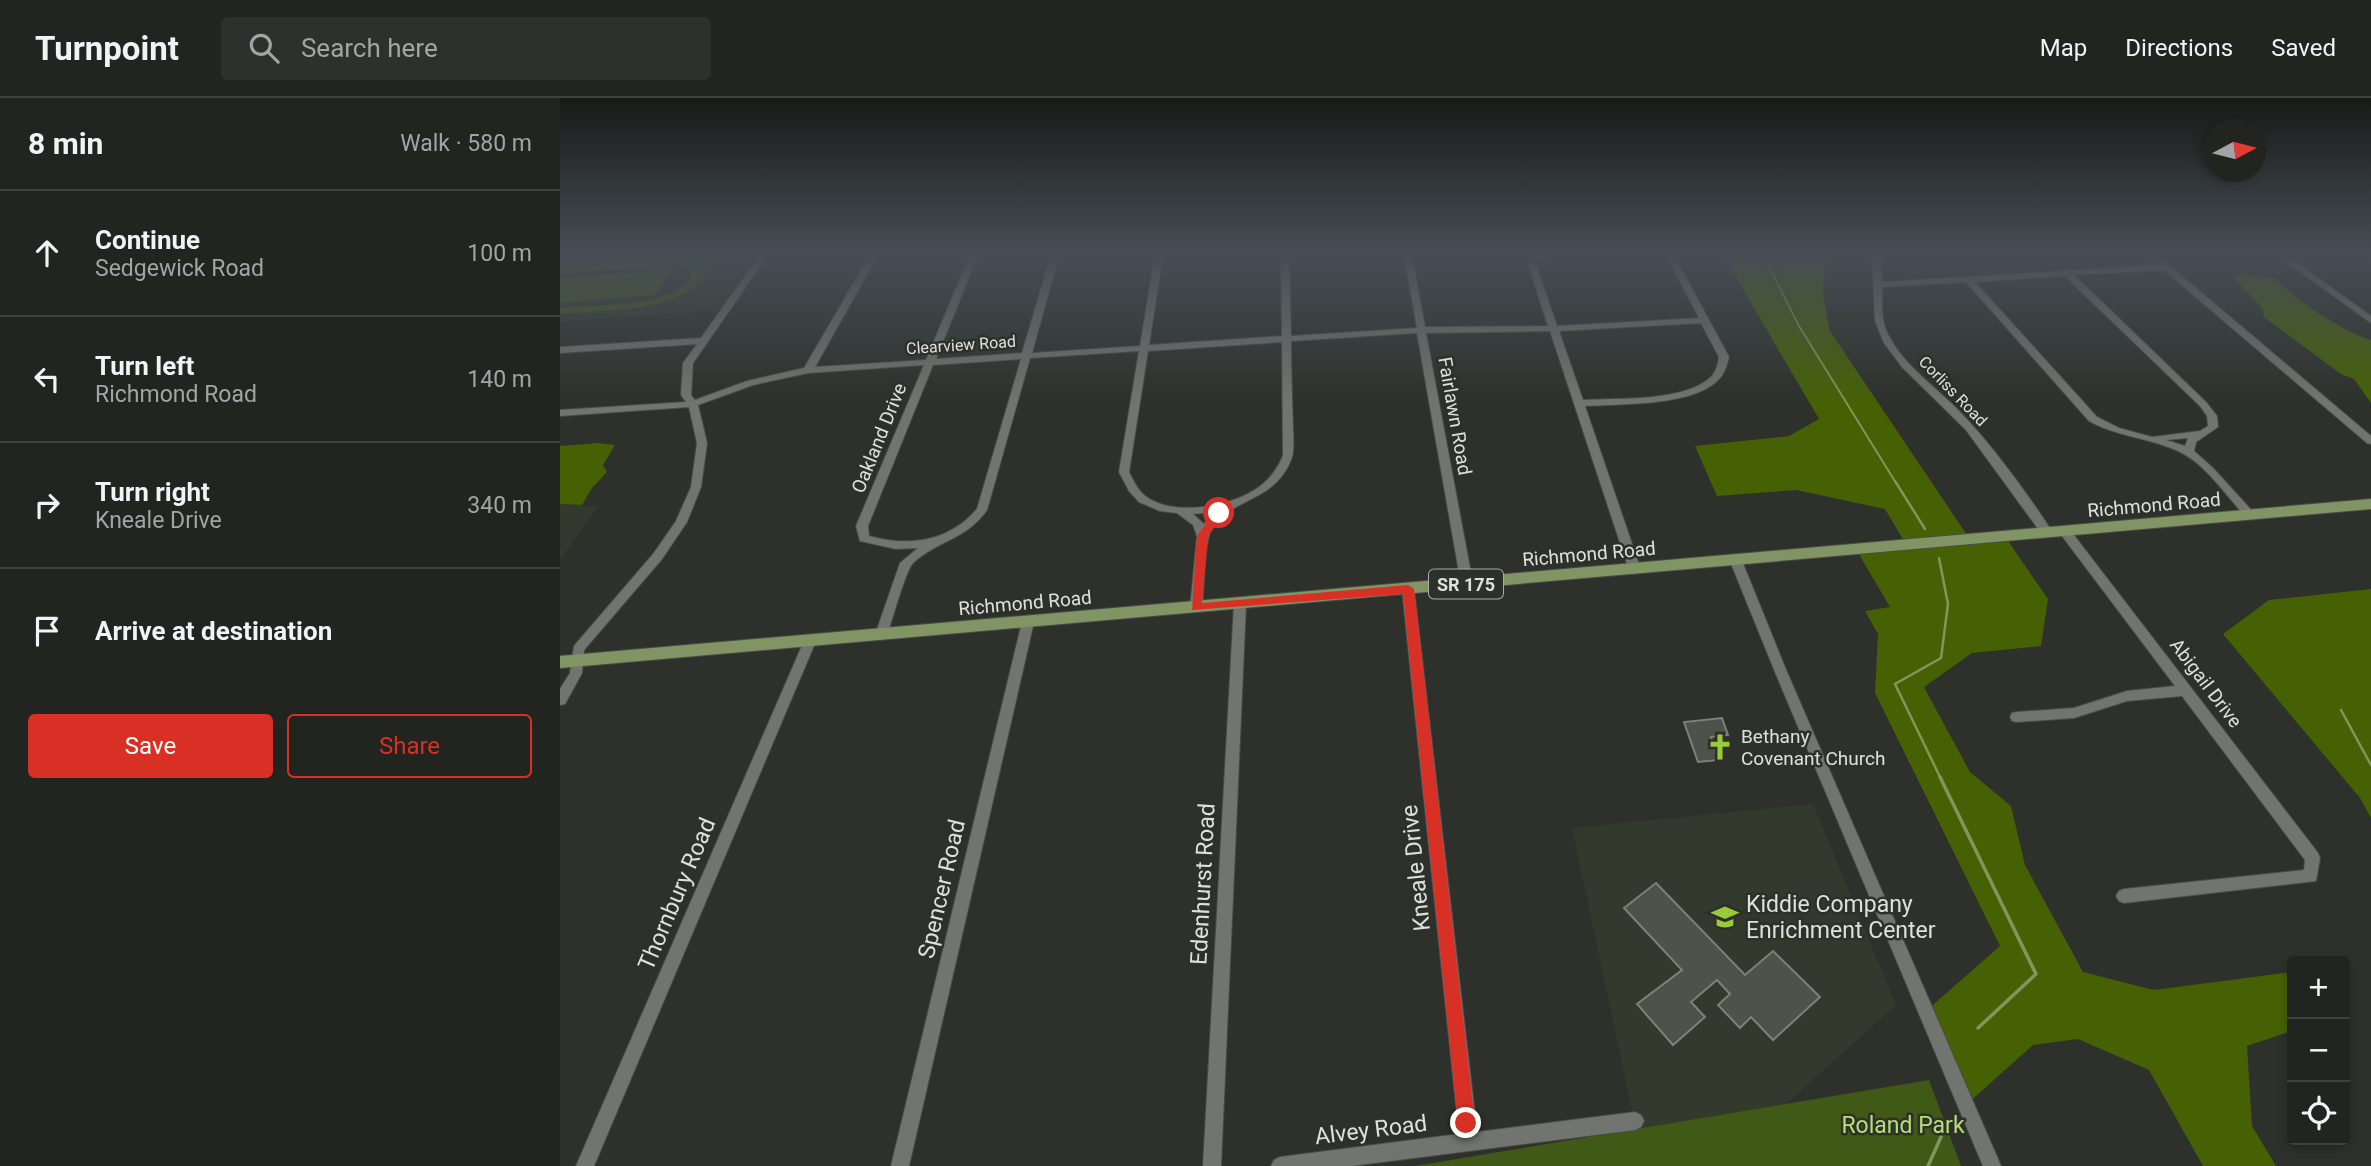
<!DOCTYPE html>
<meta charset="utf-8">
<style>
body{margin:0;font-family:Roboto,sans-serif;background:#2e302d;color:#f1f3f6}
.controls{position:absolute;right:21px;bottom:21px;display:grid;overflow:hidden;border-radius:7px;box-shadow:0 4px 10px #0003}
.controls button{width:63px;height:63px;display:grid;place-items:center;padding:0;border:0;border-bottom:2px solid #3f413e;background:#222420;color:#f1f3f6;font:35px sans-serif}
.compass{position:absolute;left:1643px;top:21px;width:63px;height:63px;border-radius:50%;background:#222420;box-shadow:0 4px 10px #0003;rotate:83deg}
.stop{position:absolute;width:21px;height:21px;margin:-16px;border:5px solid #d93025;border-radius:50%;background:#fff}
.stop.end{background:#d93025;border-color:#fff;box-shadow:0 2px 7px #0008}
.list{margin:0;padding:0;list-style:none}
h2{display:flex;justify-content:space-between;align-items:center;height:91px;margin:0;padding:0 28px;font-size:30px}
h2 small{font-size:23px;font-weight:400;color:#a2a4a5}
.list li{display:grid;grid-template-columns:46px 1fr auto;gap:21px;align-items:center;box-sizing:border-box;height:126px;padding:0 28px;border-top:2px solid #3f413e}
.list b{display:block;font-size:26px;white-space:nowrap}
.list p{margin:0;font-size:23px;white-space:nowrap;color:#a2a4a5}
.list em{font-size:23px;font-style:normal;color:#a2a4a5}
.actions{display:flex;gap:14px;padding:21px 28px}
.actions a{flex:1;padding:16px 0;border:2px solid #d93025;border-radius:7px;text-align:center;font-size:24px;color:#d93025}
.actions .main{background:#d93025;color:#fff}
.icon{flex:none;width:38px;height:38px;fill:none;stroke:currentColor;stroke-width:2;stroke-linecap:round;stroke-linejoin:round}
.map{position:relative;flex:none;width:1811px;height:1068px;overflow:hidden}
header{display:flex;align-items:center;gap:42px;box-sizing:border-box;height:98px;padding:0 35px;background:#222420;border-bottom:2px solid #3f413e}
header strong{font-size:33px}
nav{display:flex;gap:38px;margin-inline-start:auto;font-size:24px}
.search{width:490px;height:63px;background:#2e302d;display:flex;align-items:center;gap:18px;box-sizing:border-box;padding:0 24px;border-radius:7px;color:#a2a4a5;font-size:26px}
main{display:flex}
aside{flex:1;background:#222420}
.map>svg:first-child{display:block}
.built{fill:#34392e}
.green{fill:#415917}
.forest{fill:#456104}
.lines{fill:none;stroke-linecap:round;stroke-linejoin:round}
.stream-far2{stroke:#80965a;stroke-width:2}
.stream-far1{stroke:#80965a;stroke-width:2.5}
.stream{stroke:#80965a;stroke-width:3.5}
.building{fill:#4f514b;stroke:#7e807a;stroke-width:2}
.minor-casing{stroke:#4a4c47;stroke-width:2}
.major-casing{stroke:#4a4c47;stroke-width:2}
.minor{fill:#72756f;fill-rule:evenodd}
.major{fill:#819564;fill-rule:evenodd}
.route{fill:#d93025}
.labels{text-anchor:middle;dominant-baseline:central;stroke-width:5;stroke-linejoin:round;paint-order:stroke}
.far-street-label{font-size:16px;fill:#dee0dc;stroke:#2d302b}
.shield{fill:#2d302b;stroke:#a9aba7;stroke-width:2}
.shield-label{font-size:18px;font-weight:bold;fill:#dee0dc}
.street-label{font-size:19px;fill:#dee0dc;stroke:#2d302b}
.poi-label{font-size:19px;fill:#dee0dc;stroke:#2d302b;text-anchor:start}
.near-street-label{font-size:23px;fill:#dee0dc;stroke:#2d302b}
.near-poi-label{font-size:23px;fill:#dee0dc;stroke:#2d302b;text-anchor:start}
.near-park-label{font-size:23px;fill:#b4e073;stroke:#2d302b}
</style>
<header>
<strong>Turnpoint</strong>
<div class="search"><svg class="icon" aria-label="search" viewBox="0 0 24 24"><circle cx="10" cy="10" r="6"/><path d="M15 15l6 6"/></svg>Search here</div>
<nav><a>Map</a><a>Directions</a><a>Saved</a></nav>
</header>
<main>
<aside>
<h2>8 min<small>Walk · 580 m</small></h2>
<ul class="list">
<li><svg class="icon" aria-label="ahead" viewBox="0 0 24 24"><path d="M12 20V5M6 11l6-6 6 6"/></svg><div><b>Continue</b><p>Sedgewick Road</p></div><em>100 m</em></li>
<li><svg class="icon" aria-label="left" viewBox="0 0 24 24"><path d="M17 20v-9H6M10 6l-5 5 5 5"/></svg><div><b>Turn left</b><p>Richmond Road</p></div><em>140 m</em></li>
<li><svg class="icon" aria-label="right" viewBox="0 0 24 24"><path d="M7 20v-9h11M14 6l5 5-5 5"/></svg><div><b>Turn right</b><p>Kneale Drive</p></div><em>340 m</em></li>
<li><svg class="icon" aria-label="arrive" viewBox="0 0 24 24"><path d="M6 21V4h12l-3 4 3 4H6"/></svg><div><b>Arrive at destination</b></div></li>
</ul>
<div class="actions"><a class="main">Save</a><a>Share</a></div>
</aside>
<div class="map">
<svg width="1811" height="1068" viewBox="0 0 1811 1068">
<rect width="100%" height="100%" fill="#2d302b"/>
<!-- built -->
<path class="built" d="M0 157H204L164 212 0 223Z
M0 406 38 408 0 462Z
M1253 706 1336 907 1186 1042 1079 1045 1012 730Z"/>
<!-- green -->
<path class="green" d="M157 158C151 167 145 178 138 185 109 215 39 212 0 216V210C32 207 117 210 132 177L129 171 116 167 0 176V170Z
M113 171 95 197 0 205V180Z
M1369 982 1401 1068H855Z"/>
<!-- forest -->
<path class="forest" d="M1163 157H1266L1263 196 1270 233 1411 443 1446 440 1488 501 1481 548 1412 555 1364 589 1410 674 1451 708 1465 767 1523 874 1594 892 1732 874V933L1687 948 1692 1028 1716 1068H1643L1589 972 1518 941 1473 947 1406 1007 1366 913 1440 848 1315 595 1318 536 1305 513 1330 509 1297 453 1347 448 1325 411 1236 392 1157 398 1135 348 1229 338 1259 321Z
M1681 177 1715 180C1735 202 1782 233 1811 242V305L1794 281 1781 276 1704 219 1703 211 1672 178Z
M38 345 55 347 43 367 47 374 32 390 22 407 0 406V348Z
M1811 491V720L1800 700 1663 536 1709 502Z"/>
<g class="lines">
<!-- stream-far2 -->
<path class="stream-far2" d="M1203 157 1239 228 1336 385"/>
<!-- stream-far1 -->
<path class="stream-far1" d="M1335 383 1365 431
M1379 460 1388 506 1381 560 1335 586 1381 681
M1781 612 1811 667"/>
<!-- stream -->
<path class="stream" d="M1380 679 1476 876 1418 930
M1368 1068 1381 1039"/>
</g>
<!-- building -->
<path class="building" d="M1162 620 1168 637 1151 639 1159 662 1138 664 1124 624Z
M1096 785 1185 877 1213 853 1260 899 1213 942 1191 919 1180 930 1158 907 1170 896 1157 882 1131 904 1145 919 1113 947 1077 906 1122 872 1064 810Z"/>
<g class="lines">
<!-- minor casing -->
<g class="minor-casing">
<path id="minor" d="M200 157H208L133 265 131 297 135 302 187 283 244 270 310 157H318L255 269 366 262 410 157H418L376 261 462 255 491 157H499L472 255 580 248 595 157H603L589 247 722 238 721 157H729L731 238 857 230 844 157H852L865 229 988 228 968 166 971 159 967 157H993L984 162H978L976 166 997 228 1139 220 1106 157H1114L1169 259C1167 268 1164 277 1157 283 1131 308 1060 306 1025 308L1081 472 1075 476 1069 472 990 233 866 235 913 486 907 490 901 486 857 235 731 243C731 272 732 301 733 330 733 340 735 352 731 362 713 407 666 399 650 435 644 449 644 493 642 510L636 514 630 510 637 438 633 427 617 415 600 413 579 404 569 393 559 374 579 253 470 260 427 412C406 442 378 442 353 465 345 474 332 523 327 537L321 542 315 537 340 465 358 450 336 451 300 443 296 428 364 267 248 275 193 287 138 307 147 345 141 389 127 424 102 461 24 552 22 575 5 606 0 607V591L10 575 14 548 94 455 116 423 131 389 137 345 129 309 0 318V312L126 304 121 297 123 265 137 246 0 255V249L141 240ZM1141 225 1159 259C1158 266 1156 274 1151 279 1125 304 1057 300 1023 302L999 233ZM722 244 723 358C718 369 713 377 704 385 679 408 612 421 584 397 577 391 573 382 569 374L588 253ZM461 261 417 411C389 444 349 449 309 438L308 428 373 267ZM655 414 644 426 633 416Z
M1312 157H1320L1322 184 1599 167 1588 157H1597L1811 338V346L1807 345 1604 172 1514 177 1646 304 1657 318 1658 329 1636 344 1634 353 1653 370 1696 417 1695 420H1687C1668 400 1646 367 1622 355 1593 340 1560 340 1529 323L1406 184 1322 189C1322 203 1321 219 1326 232 1341 267 1377 289 1402 316 1436 352 1466 394 1494 436L1492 439H1484L1406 332 1342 269 1324 245 1315 223ZM1505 178 1640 308 1647 318 1648 328 1640 333 1592 339 1559 330 1537 319 1415 184ZM1628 340 1625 348 1606 342Z
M1717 157H1726L1811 218V225Z
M1806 157H1811V160Z
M1506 431 1510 432 1758 755 1760 760 1756 783 1564 805 1559 803 1556 798 1559 793 1564 791 1744 772 1745 762 1622 598 1567 603 1514 620 1457 624 1452 623 1450 619 1452 615 1457 614 1514 610 1567 593 1615 588 1502 438 1500 435Z
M1176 459 1182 463 1227 574 1441 1068H1423L1215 574 1170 463Z
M848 487 854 491 917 1034 1075 1014 1081 1017 1084 1023 1081 1029 1075 1032 791 1068H711L714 1062 720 1059 899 1036 842 491Z
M680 502 686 506 661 1068H643L674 506Z
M468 520 474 524 349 1068H331L462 524Z
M250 538 254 540 256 543 34 1068H16L244 543 246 540Z"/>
</g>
<!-- major casing -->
<g class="major-casing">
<path id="major" d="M1811 401V411L0 570V558Z"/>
</g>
<!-- minor -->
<use href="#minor" class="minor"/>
<!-- major -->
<use href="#major" class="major"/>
</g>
<!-- sky -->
<linearGradient id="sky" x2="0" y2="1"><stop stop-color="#191a18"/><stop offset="0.51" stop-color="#464e55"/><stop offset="1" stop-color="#464e55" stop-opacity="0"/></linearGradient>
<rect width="1811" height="307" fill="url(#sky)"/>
<!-- route -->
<path class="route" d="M655 413 664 415 648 438 642 505 848 487 854 491 915 1025 912 1031 906 1033 901 1031 898 1025 843 496 632 512 637 438Z"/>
<!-- icons -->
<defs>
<g id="church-bare" transform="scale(2.1)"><path d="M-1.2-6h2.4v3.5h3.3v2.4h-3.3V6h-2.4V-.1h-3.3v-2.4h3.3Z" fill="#98cb37" stroke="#2d302b" stroke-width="2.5" paint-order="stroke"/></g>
<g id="school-bare" transform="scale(2.1)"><path d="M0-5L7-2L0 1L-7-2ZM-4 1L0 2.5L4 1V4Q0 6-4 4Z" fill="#98cb37" stroke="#2d302b" stroke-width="2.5" paint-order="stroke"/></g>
</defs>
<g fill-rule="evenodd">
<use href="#church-bare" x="1160" y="649"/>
<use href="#school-bare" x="1165" y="819"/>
</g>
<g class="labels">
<!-- far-street labels -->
<g class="far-street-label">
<text transform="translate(401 247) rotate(-4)">Clearview Road</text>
<text transform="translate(1393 293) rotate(46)">Corliss Road</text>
</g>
<!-- shield labels -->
<rect class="shield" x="869" y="471.5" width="74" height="29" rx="5"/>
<g class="shield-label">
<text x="906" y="486">SR 175</text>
</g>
<!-- street labels -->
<g class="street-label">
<text transform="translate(895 318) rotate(80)">Fairlawn Road</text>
<text transform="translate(319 340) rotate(-68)">Oakland Drive</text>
<text transform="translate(1594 407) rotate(-5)">Richmond Road</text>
<text transform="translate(1029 456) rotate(-5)">Richmond Road</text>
<text transform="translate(465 505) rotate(-5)">Richmond Road</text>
<text transform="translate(1646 585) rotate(53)">Abigail Drive</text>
</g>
<!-- poi labels -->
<g class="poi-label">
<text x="1181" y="638">Bethany<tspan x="1181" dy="22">Covenant Church</tspan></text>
</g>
<!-- near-street labels -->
<g class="near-street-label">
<text transform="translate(856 770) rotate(-96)">Kneale Drive</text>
<text transform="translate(643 786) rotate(-87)">Edenhurst Road</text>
<text transform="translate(382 791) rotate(-77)">Spencer Road</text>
<text transform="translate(117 796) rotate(-67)">Thornbury Road</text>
<text transform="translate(811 1032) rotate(-7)">Alvey Road</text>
</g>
<!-- near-poi labels -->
<g class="near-poi-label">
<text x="1186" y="806">Kiddie Company<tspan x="1186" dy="26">Enrichment Center</tspan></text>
</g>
<!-- near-park labels -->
<g class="near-park-label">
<text x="1343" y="1027">Roland Park</text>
</g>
</g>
</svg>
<div class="controls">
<button>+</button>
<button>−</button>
<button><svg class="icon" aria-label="locate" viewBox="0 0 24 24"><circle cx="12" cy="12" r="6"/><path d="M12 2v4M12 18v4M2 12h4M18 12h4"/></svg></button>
</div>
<svg class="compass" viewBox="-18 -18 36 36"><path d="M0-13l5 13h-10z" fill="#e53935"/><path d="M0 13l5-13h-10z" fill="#a2a4a5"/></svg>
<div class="stop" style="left:659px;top:415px"></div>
<div class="stop end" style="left:906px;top:1025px"></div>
</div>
</main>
